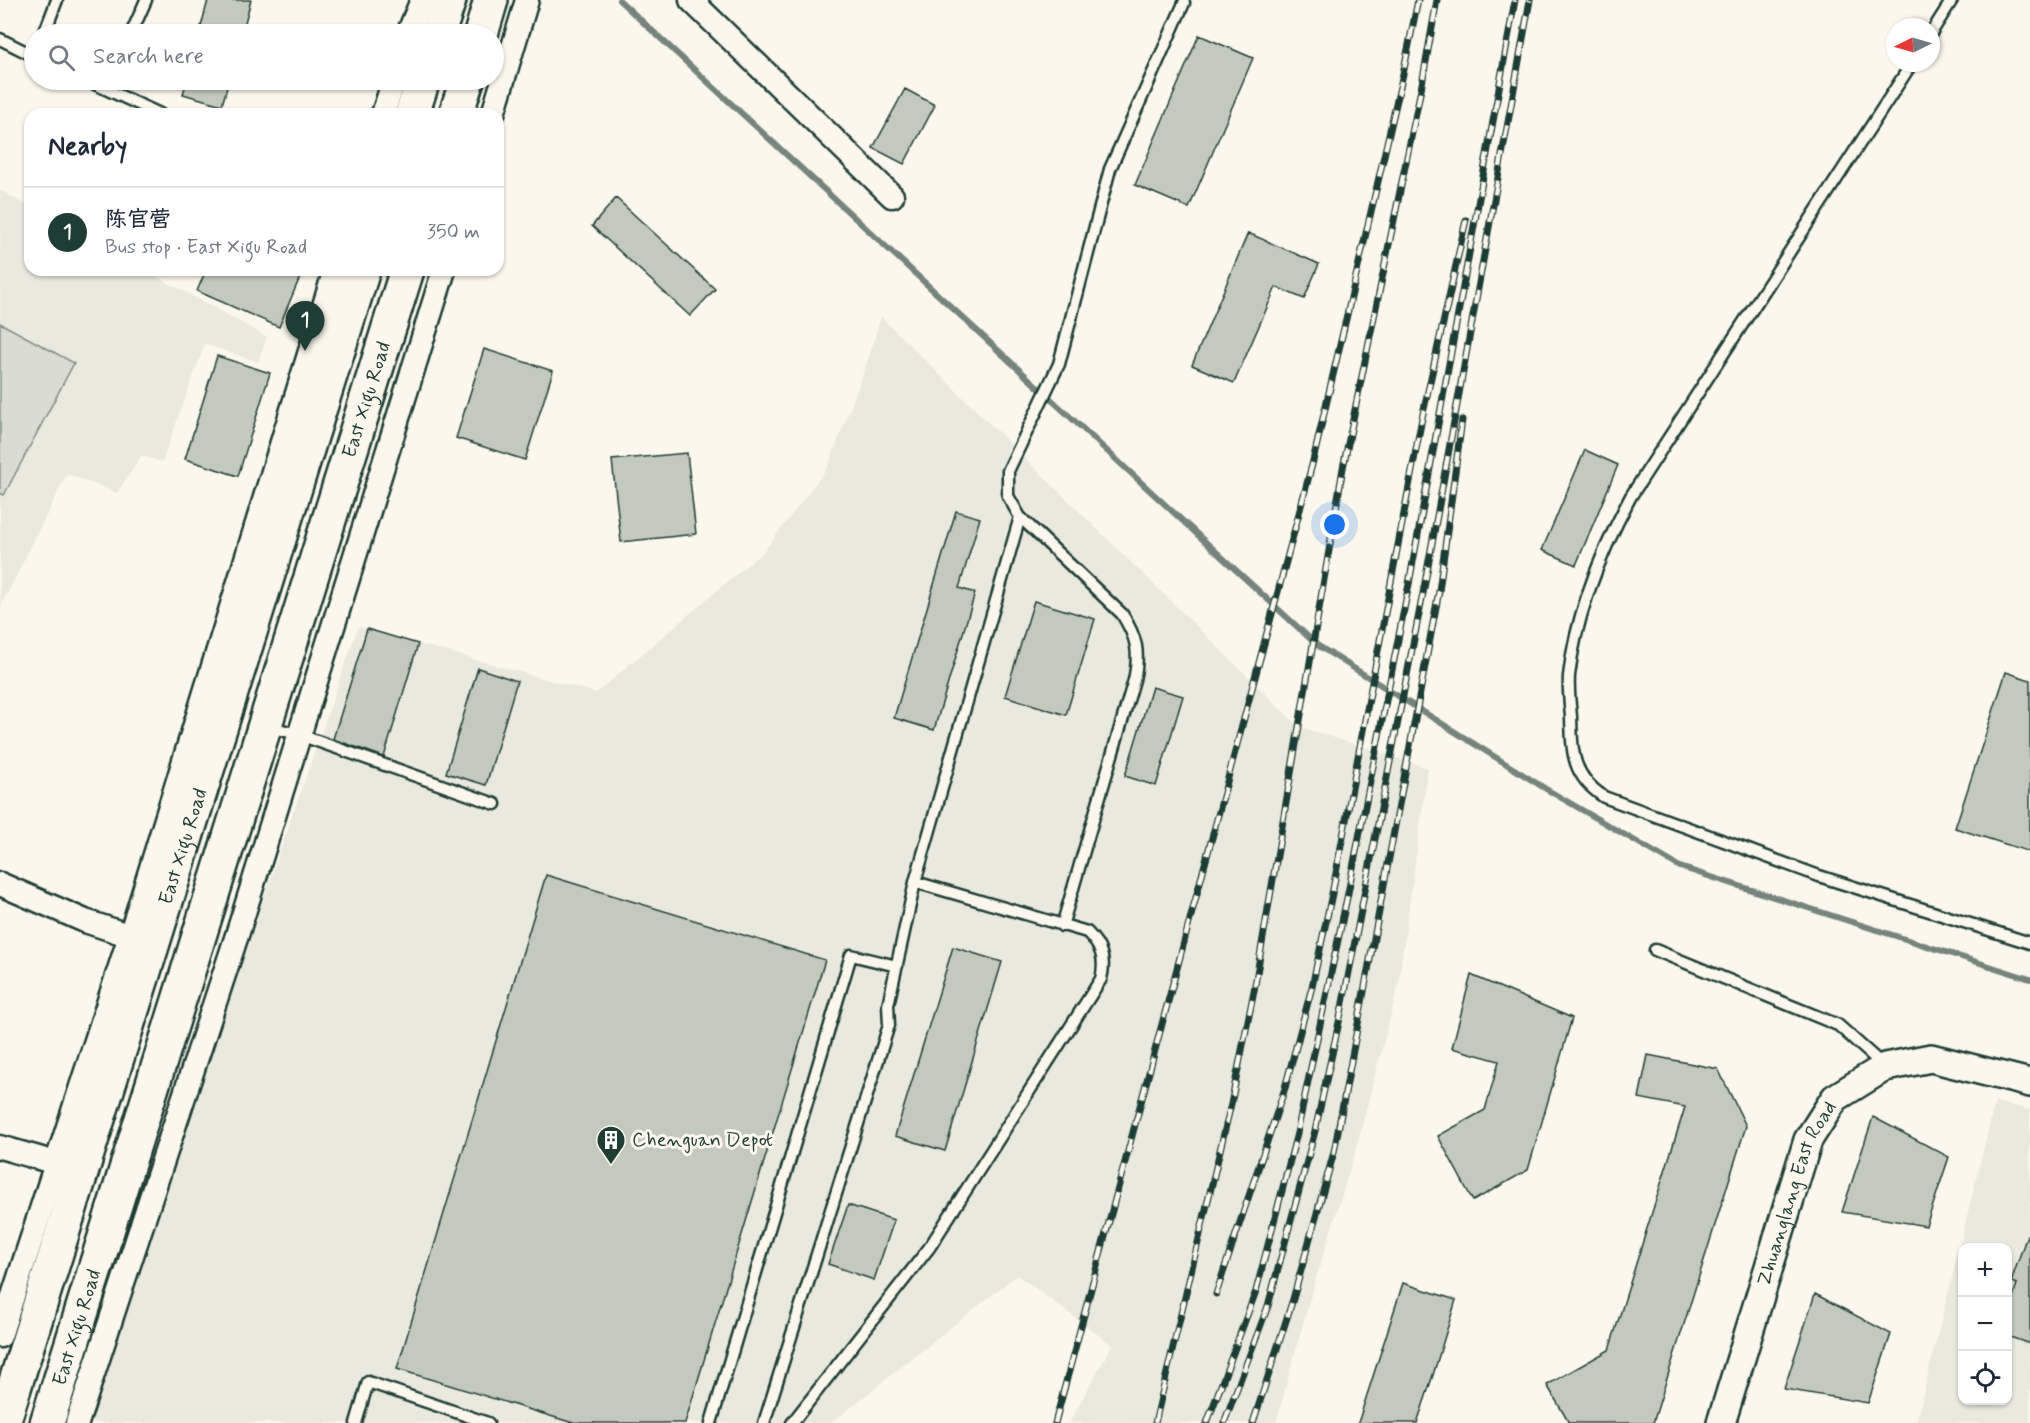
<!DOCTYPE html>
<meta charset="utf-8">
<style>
body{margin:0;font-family:Mynerve,"LXGW WenKai TC",sans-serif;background:#f6f6f7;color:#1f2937}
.controls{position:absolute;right:18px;bottom:18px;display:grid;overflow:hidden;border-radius:12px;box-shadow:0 2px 4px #0004}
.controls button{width:54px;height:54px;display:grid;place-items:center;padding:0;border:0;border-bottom:2px solid #e0e1e3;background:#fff;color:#1f2937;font:30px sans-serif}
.compass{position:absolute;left:1886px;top:18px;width:54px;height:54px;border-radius:50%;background:#fff;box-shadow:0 2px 4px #0004;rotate:265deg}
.you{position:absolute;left:1335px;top:525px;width:21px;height:21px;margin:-15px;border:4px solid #fff;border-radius:50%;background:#1a73e8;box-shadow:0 0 0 9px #1a73e833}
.badge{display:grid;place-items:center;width:39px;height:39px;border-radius:50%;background:#1f3d34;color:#fff;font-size:20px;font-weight:700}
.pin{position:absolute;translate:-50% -50px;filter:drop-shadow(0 2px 3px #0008)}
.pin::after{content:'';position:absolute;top:32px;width:21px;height:18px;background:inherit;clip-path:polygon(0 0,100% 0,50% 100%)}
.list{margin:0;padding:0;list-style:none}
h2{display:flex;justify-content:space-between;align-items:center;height:78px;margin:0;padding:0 24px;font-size:26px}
h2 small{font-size:20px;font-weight:400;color:#747a83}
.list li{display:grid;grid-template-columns:39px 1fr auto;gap:18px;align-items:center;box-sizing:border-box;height:90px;padding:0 24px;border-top:2px solid #e0e1e3}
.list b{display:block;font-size:22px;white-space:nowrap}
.list p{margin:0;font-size:20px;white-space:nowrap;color:#747a83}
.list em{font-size:20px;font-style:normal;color:#747a83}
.icon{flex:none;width:33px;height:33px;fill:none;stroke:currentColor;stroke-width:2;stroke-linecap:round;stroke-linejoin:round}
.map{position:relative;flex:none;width:2030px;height:1423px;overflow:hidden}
.search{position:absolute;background:#fff;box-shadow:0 2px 4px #0004;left:24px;top:24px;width:480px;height:66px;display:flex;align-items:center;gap:15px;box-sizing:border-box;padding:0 21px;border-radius:33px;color:#747a83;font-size:22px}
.panel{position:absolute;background:#fff;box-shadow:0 2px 4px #0004;left:24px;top:108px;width:480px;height:168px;border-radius:18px}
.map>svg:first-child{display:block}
.built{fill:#eae9de;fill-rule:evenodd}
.green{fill:#dbdcd1;stroke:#7d8c82;stroke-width:1.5}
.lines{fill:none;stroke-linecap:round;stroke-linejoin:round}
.stream{stroke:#74847b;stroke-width:6}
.building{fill:#c4c9be;stroke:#1f3d34;stroke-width:1.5}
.service-casing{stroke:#1f3d34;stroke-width:15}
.minor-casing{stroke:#1f3d34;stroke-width:27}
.tertiary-casing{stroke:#1f3d34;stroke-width:32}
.primary-casing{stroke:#1f3d34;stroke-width:38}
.service{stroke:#fbf7ec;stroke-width:10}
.minor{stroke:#fbf7ec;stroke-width:22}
.tertiary{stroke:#fbf7ec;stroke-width:27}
.primary{stroke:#fbf7ec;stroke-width:33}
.rail-casing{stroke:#1f3d34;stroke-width:7}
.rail{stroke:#fbf7ec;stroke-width:4.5;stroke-dasharray:14;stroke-linecap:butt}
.labels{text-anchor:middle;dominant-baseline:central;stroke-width:6;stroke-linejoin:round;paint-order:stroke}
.street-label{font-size:20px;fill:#1f3d34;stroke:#fbf7ec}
.poi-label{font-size:20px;fill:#1f3d34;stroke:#fbf7ec;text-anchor:start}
</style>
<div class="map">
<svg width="2030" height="1423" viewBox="0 0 2030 1423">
<rect width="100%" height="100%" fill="#fbf7ec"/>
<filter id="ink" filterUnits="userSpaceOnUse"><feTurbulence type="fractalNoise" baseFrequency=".0167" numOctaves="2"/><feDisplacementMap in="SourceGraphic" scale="12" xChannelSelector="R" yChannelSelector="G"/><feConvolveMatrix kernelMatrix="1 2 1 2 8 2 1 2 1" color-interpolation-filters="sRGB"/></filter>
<g filter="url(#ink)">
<!-- built -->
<path class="built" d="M0 190 30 207V270H145L267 337 258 362 205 344 162 462 141 456 117 493 67 474 0 608Z
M881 317 1298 726 1428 768 1398 987 1354 1156 1310 1298 1276 1423H1069L1112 1345 1017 1275 831 1423H81L358 627 596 693 765 550 828 467 866 366Z
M1995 1102 2030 1110V1423H1916ZM1962 1248H2008V1400H1962Z"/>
<!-- green -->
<path class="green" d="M0 323 74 363 4 495 0 493Z"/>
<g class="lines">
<!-- stream -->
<path class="stream" d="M619 0 1317 645 1546 789 1680 867 2030 979"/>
</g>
<!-- building -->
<path class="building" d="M208 0H251L242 34H199Z
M1199 35 1253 58 1189 208 1135 185Z
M187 80H229L222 105 183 94Z
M905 89 935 105 904 164 873 148Z
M616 198 715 289 690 316 592 226Z
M1248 233 1319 264 1304 299 1276 287 1234 383 1192 365Z
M206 270H303L279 327 197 291Z
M484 349 553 371 525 460 456 438Z
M217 356 270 373 238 476 185 459Z
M1585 450 1618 465 1576 565 1542 550Z
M687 453 696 534 621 542 612 460Z
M956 511 980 518 959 588 975 593 934 730 894 718Z
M1034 601 1095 619 1066 715 1005 696Z
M367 629 418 644 384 757 333 739Z
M478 668 517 681 486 785 446 773Z
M2006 672 2030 680V852L1955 828Z
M1152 687 1183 696 1156 786 1125 776Z
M546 875 825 960 685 1423H573L397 1369Z
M953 947 1002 962 945 1151 895 1136Z
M1471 975 1572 1018 1528 1170 1473 1201 1438 1136 1485 1110 1499 1061 1452 1048Z
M1648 1055 1718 1069 1746 1126 1653 1423H1569L1547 1385 1609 1350 1685 1107 1639 1098Z
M1873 1117 1949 1157 1926 1226 1842 1212Z
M848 1205 894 1220 874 1280 828 1264Z
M2027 1235H2030V1344L2007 1336V1314L2017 1284 2011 1282Z
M1403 1283 1456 1300 1434 1372 1417 1423H1358Z
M1815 1294 1891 1334 1868 1403 1784 1389Z"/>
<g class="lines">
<!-- service casing -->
<g class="service-casing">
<path id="service" d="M1931 33 1952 0
M44 34 57 0
M131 34 146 0
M0 39 34 56
M1912 63 1631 496C1601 552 1576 612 1569 676 1568 690 1570 704 1571 717 1572 753 1572 776 1604 797L1819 876 2030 943
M86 80 160 114
M268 726 300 735 495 804
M1062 926 1134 680C1140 652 1137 638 1122 614L1020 517 1008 496V471L1059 364 1110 169 1184 3
M1655 950 1838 1025 1885 1067
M356 1423 368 1382 488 1423
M711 1423 851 955 897 966
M764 1423 889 1025 888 1005 915 882
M792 1423 929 1248 1101 979C1106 959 1101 946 1087 932L915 882 1020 517"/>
</g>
<!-- minor casing -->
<g class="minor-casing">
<path id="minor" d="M691 0 892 196
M408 34 422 0
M383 114 394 80
M493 114 527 0
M0 884 85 921 143 940
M0 1147 56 1163
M0 1336 130 936 335 270
M77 1423 238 932 444 270"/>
</g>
<!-- tertiary casing -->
<g class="tertiary-casing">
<g id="tertiary">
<path id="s1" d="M1721 1423 1808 1140 1835 1098 1885 1067 1931 1058 2030 1083"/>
</g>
</g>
<!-- primary casing -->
<g class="primary-casing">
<g id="primary">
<path d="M438 34 449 0"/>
<path d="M481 34 491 0"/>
<path d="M412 114 423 80"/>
<path d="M456 114 467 80"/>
<path id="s2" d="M3 1423 363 270"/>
<path id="s3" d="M47 1423 407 270"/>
</g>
</g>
<!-- service -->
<use href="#service" class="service"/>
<!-- minor -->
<use href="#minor" class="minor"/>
<!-- tertiary -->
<use href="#tertiary" class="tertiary"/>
<!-- primary -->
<use href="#primary" class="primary"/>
<!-- rail casing -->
<g class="rail-casing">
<path id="rail" d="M1216 1294 1285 1088 1312 987 1333 889 1422 418 1466 220
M1055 1423 1313 461 1403 74 1418 0
M1155 1423 1231 1104 1254 991 1343 468 1422 84 1437 0
M1207 1423 1256 1291 1297 1133 1348 893 1409 584 1515 0
M1224 1423 1268 1306 1315 1131 1341 1013 1424 588 1530 0
M1253 1423 1293 1299 1334 1152 1439 591 1462 420"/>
</g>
<!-- rail -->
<use href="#rail" class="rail"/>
</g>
</g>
<!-- icons -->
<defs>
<g id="building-pin" transform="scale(1.5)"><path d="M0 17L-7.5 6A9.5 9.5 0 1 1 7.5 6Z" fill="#1f3d34" stroke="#fbf7ec"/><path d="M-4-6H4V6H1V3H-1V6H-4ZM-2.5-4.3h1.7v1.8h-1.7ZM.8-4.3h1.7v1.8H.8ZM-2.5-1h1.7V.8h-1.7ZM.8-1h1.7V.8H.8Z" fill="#fff"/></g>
</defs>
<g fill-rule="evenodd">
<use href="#building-pin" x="611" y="1140"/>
</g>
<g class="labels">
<!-- street labels -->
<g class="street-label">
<text stroke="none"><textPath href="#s3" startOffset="1072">East Xigu Road</textPath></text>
<text stroke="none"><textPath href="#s2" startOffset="604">East Xigu Road</textPath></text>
<text stroke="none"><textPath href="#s1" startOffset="242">Zhuanglang East Road</textPath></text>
<text stroke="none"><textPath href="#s3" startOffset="100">East Xigu Road</textPath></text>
</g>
<!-- poi labels -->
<g class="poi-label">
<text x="632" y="1140">Chenguan Depot</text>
</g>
</g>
</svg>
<div class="controls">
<button>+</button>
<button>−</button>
<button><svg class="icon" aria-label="locate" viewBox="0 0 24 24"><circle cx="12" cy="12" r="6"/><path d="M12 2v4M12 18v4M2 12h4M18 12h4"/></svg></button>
</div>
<svg class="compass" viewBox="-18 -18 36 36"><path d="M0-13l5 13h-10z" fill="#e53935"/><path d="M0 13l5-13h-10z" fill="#747a83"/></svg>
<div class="you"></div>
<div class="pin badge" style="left:305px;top:351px">1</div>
<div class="search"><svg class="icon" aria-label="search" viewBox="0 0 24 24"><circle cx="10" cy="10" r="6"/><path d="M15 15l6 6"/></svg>Search here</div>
<section class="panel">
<h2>Nearby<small></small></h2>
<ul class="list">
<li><span class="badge">1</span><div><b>陈官营</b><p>Bus stop · East Xigu Road</p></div><em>350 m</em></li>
</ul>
</section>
</div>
